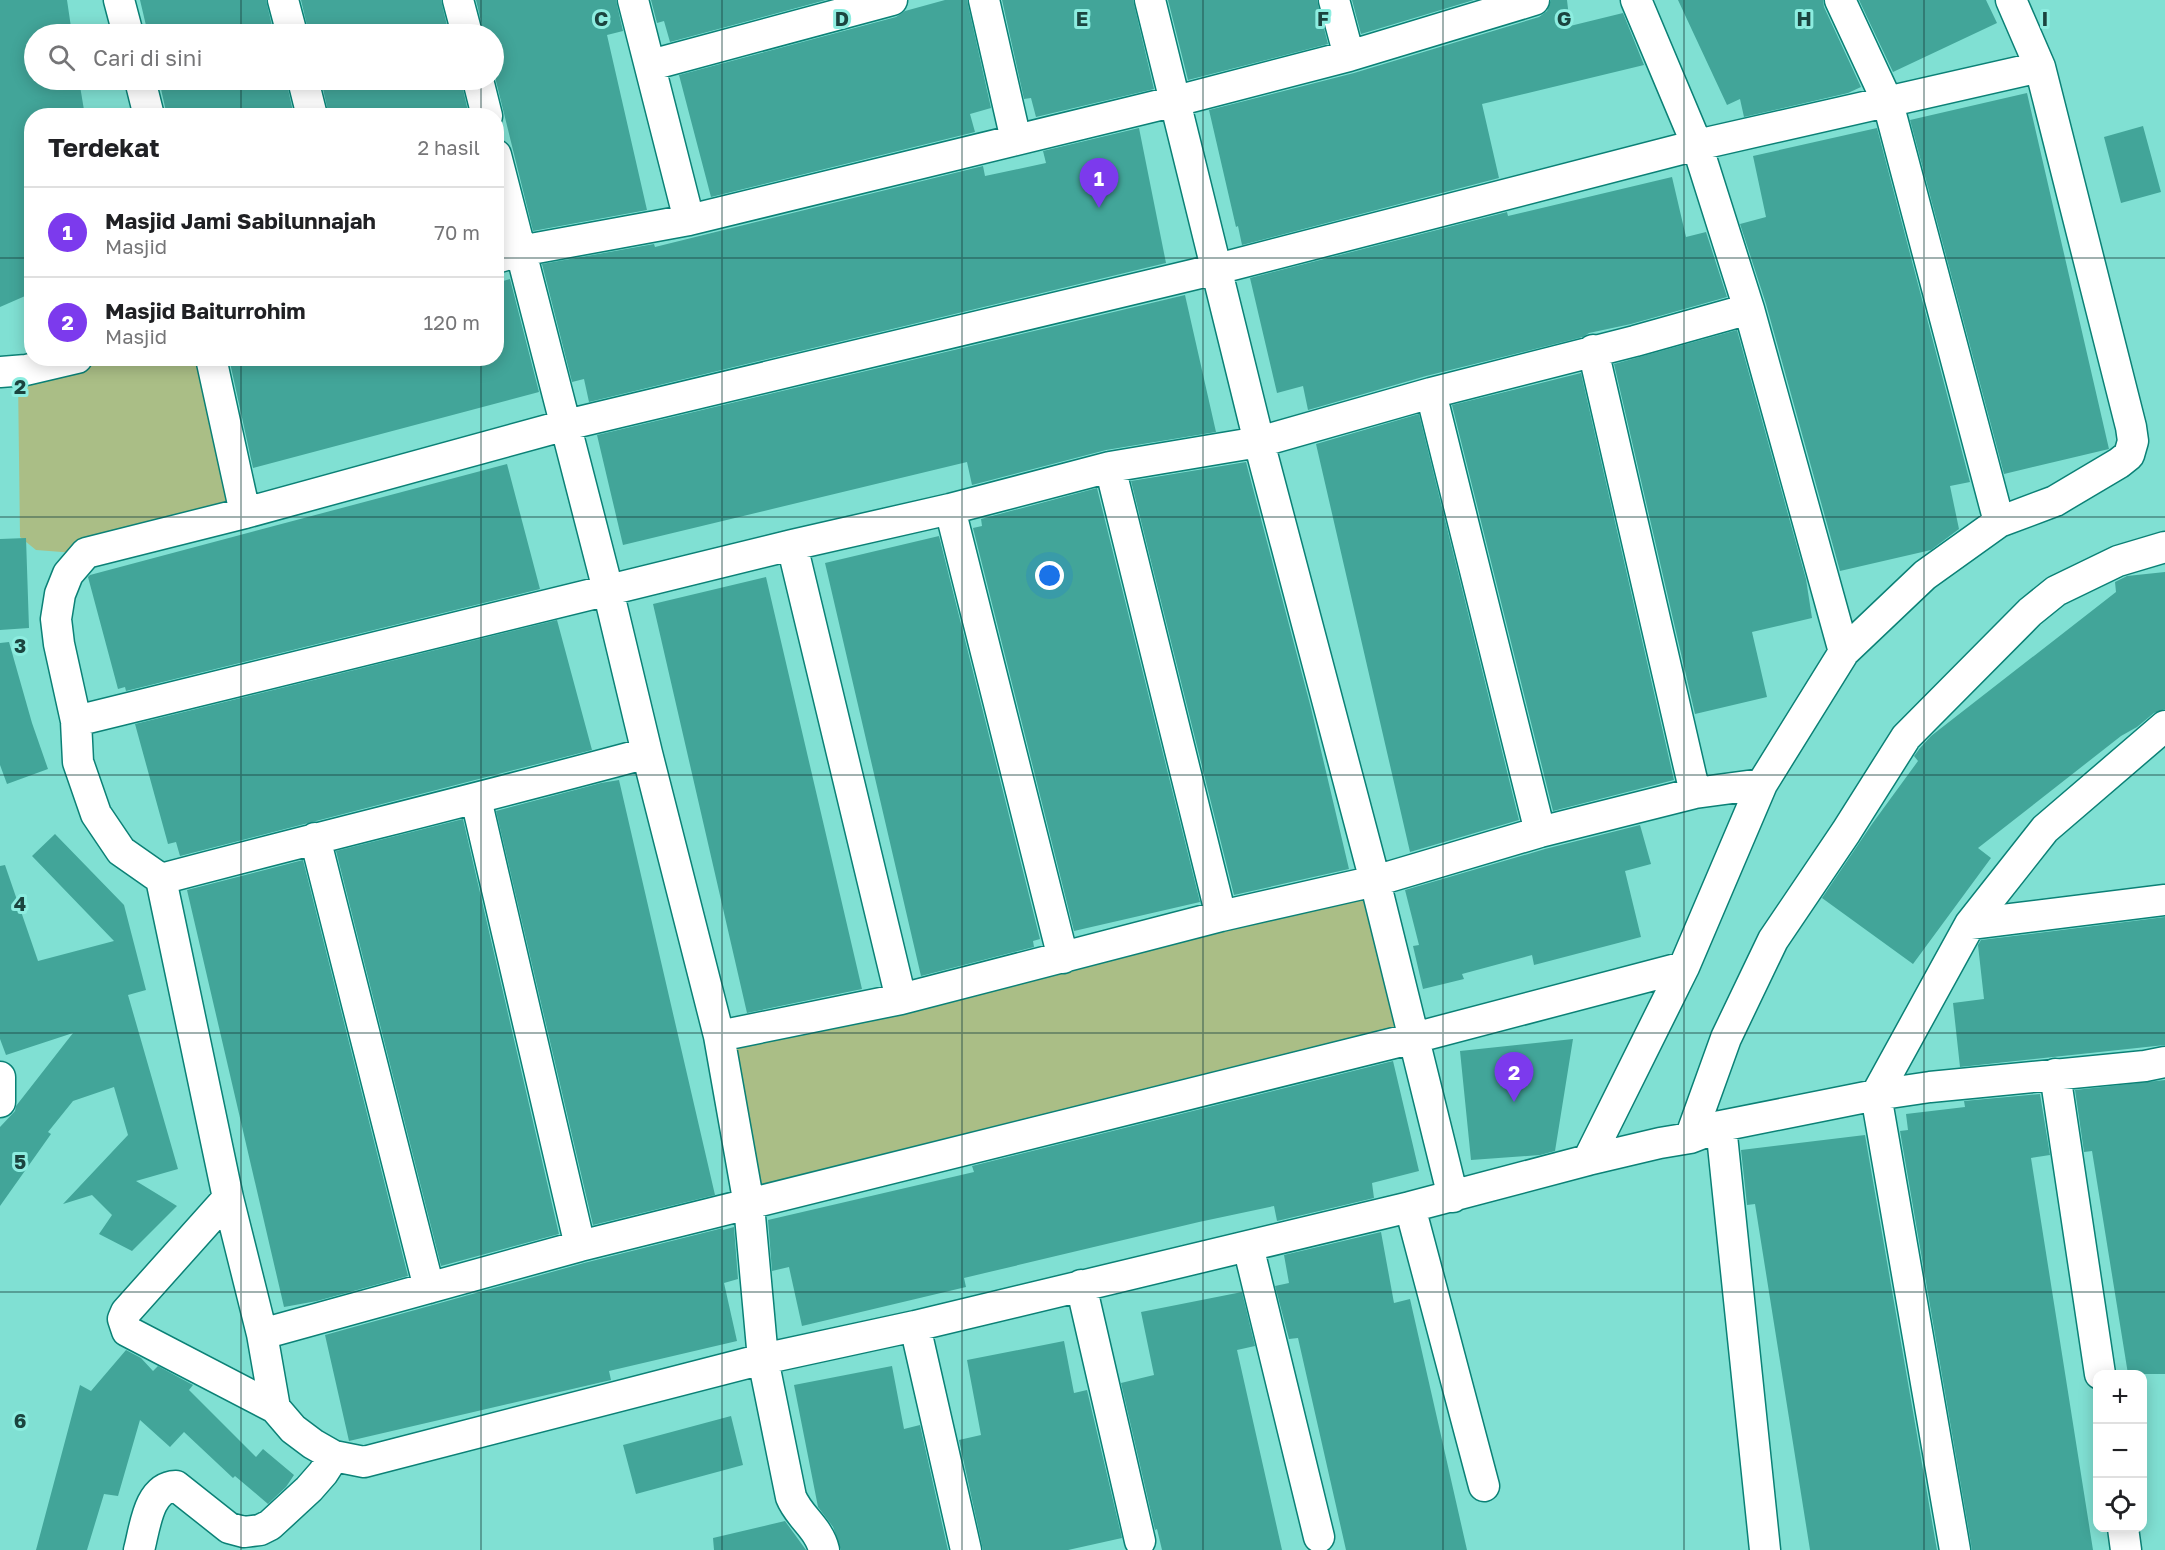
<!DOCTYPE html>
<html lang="id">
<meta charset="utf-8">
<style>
body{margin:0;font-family:"Golos Text",sans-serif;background:#f2f2f2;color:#202124}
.controls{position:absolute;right:18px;bottom:18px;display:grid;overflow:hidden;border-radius:12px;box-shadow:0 3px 15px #0003}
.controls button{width:54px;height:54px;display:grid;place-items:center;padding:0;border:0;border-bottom:2px solid #e0e0e0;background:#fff;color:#202124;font:30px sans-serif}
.you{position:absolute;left:1050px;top:576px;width:21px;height:21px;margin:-15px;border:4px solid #fff;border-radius:50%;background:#1a73e8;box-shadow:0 0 0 9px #1a73e833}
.badge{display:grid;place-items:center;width:39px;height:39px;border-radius:50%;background:#7c3aed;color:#fff;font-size:20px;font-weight:700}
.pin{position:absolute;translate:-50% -50px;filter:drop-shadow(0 2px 3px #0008)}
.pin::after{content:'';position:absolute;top:32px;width:21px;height:18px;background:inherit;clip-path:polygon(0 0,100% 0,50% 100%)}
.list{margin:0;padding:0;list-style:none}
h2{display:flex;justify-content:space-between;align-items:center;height:78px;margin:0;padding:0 24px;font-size:26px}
h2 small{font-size:20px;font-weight:400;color:#757577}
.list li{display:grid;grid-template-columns:39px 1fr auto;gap:18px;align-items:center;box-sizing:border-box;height:90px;padding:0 24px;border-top:2px solid #e0e0e0}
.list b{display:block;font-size:22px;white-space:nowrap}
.list p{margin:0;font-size:20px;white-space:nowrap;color:#757577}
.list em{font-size:20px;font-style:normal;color:#757577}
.icon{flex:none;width:33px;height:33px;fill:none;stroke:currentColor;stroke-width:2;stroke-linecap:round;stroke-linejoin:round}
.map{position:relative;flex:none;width:2165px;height:1550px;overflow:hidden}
.search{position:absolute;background:#fff;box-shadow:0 3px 15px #0003;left:24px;top:24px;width:480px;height:66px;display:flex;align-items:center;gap:15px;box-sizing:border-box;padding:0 21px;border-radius:33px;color:#757577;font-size:22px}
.panel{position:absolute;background:#fff;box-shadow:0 3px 15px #0003;left:24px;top:108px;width:480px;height:258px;border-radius:24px}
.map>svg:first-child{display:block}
.green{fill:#aabe86}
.building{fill:#42a599}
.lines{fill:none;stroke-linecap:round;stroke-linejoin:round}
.street-casing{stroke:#0b8176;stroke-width:33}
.street{stroke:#fff;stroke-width:30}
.grid{fill:none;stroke:#1b443f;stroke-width:1.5;stroke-opacity:0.55}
.grid-label{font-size:20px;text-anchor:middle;font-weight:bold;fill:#1b443f;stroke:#8dede0;stroke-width:6;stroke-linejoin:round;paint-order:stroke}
</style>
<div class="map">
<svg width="2165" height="1550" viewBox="0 0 2165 1550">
<rect width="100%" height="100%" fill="#80e0d3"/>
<!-- green -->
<path class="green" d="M136 359H204L243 509 75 553 36 550 20 537 18 378Z
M1384 875 1423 1033 747 1201 718 1036Z"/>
<!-- building -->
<path class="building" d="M0 0H67L72 34H34V80H79L85 116H32V293L0 307Z
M140 0H266L274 34H148Z
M301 0H441L449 34H309Z
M476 0H616L623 31 607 35 647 210 533 231 494 73V34H484Z
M651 0H826L670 42 664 21 657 23Z
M945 0H967L991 108 970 114 975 132 711 197 679 75 896 17 905 11Z
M1002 0H1133L1154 89 1036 117 1031 98 1024 99Z
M1168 0H1317L1328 44 1188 80Z
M1352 0H1474L1361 34Z
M1551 0H1567L1570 26 1623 13 1644 65 1482 104 1499 178 1242 245 1238 226 1236 227 1209 110 1354 73 1539 17 1547 11Z
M1678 0H1823L1824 7 1861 87 1848 93 1744 117 1740 99 1727 105Z
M1859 0H1986L1997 23 1893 72Z
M159 80H286L294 116H167Z
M321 80H461L469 116H329Z
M2027 93 2109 449 2004 474 1910 120Z
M2143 126 2161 192 2121 203 2104 137Z
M1139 128 1166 263 589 402 584 379 572 382 542 264 654 244 655 247 983 166 985 176 1046 163 1043 151Z
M1877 128 1970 482 1950 486 1959 529 1931 550 1840 571 1766 304 1740 224 1766 217 1753 156Z
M1672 177 1686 237 1706 232 1727 297 1631 324 1589 333 1583 337 1426 376 1308 410 1303 386 1277 393 1250 278 1507 212 1508 216Z
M510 279 539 392 253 468 229 358H496V283Z
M1185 295 1216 432 1106 450 972 485 967 462 623 545 597 435Z
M1737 330 1806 579 1812 618 1752 632 1767 697 1695 714 1614 364Z
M1581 373 1674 780 1553 811 1452 405Z
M1419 414 1519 820 1410 852 1316 444Z
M1246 462 1311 708 1349 869 1234 895 1131 481Z
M507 464 540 589 126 691 125 687 118 689 88 577 90 575Z
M1097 488 1200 902 1074 931 973 528 982 526 981 519Z
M939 536 1040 939 1033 941 1034 947 921 976 825 563Z
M26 538 29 628 0 630V539Z
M2165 572V709L2154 713 2137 727 2121 736 1978 848 1991 858 1913 964 1822 898 1872 824 1918 761 1914 756 1920 748 1931 736 2116 592 2115 582 2127 576Z
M766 577 862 989 747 1013 653 604Z
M557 620 592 750 180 856 176 842 168 844 135 724Z
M9 642 32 723 48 769 7 784 0 765V643Z
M619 780 715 1195 593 1225 496 811 601 783Z
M463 819 559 1234 441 1266 336 851Z
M1640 825 1651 864 1625 871 1641 937 1534 965 1532 955 1462 974 1464 979 1423 989 1413 946 1419 945 1405 890 1545 849Z
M55 834 124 905 146 990 128 995 178 1169 136 1181 177 1206 132 1251 99 1234 112 1215 92 1195 63 1204 128 1135 114 1087 73 1101 48 1132 51 1134 0 1206V1127L15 1111 16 1106 73 1033 6 1055 0 1039V866L5 865 38 961 114 941 32 856Z
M303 860 408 1276 317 1301 284 1307 187 890Z
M2165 917V1045L1960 1067 1953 1003 1984 999 1978 945 1981 940Z
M1573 1039 1555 1151 1540 1155 1471 1160 1460 1051Z
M1393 1061 1419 1171 1372 1183 1374 1198 1277 1221 1274 1206 1199 1222 964 1278 966 1287 802 1326 789 1267 772 1271 768 1220 974 1172 972 1166Z
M2165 1080V1374H2128L2092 1151 2084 1152 2075 1090Z
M2040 1094 2050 1155 2031 1158 2093 1550H1972L1900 1131 1908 1130 1906 1114 1965 1107 1964 1101Z
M1865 1135 1937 1550H1810L1755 1204 1747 1205 1741 1150Z
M734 1227 738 1279 724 1283 737 1341 609 1371 611 1380 349 1441 325 1335 584 1263 723 1228V1230Z
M1381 1232 1394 1303 1410 1299 1467 1550H1346L1298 1338 1289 1339 1275 1286 1289 1283 1284 1255Z
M1242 1292 1255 1346 1237 1350 1282 1550H1162L1157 1529 1155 1530 1121 1383 1154 1375 1141 1312Z
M1064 1341 1074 1393 1087 1390 1122 1538 1068 1550H983L959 1440 981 1435 967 1360Z
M126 1350 141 1358 153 1371 158 1366 193 1385 189 1390 256 1457 263 1449 294 1475 286 1487 268 1504 235 1476 233 1478 184 1432 170 1447 140 1420 118 1496 104 1494 87 1550H36L80 1385 91 1391Z
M892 1366 904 1429 920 1425 948 1550H841L833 1527 818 1507 794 1385Z
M731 1416 743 1465 636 1494 623 1445Z
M785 1521 806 1550H714L713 1538Z"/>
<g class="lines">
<!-- street casing -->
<g class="street-casing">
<path id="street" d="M119 0 128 34
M283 0 292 34
M458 0 467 34
M633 0 689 220
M984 0 1016 140
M1150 0 1259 442 1375 881 1453 1197
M1840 0 1888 103 1999 522
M1349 56 1534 0
M651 65 892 0
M140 80 149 116
M303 80 312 116
M478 80 487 116
M496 155 608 590 647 753
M496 258 520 251 689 220 1176 101 1349 56 1334 0
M1749 309 1844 652
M1593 350 1695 793
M211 358 245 513
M0 372 26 370 77 358
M1431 393 1540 832
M1110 467 1221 916
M950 509 1063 958
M792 545 901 999
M76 721 792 545 950 509 1110 467 1259 442 1431 393 1635 341 1749 309 1697 145 1636 0
M476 799 580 1246
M315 838 429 1288
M161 879 121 851 96 814 78 762 76 721 59 644 56 619 60 594 68 574 86 553 245 513 566 425 1217 269 1697 145 2040 67
M1970 924 2165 900
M719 1036 749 1205 763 1359 791 1497C799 1517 819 1528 824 1550
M2055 1074 2100 1374
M0 1077V1102
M1721 1126 1765 1550
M1690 1138 1726 1038 1773 940 1846 832 1906 737 2030 612 2056 591 2118 561 2165 547
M1588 1160 1684 967 1762 784 1844 652 1925 575 1999 522 2055 501 2119 463 2129 455 2133 441 2131 427 2040 67 2011 0
M228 1198 161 879C323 836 485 797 647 753L719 1036 901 999 1221 916 1375 881 1540 832 1695 793 1762 784
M1410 1207 1484 1486
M1248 1246 1319 1537
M1081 1285 1140 1541
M915 1326 966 1550
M262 1334 580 1246 1414 1038 1684 967
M275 1408 262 1334 228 1198 126 1312 123 1319 127 1331 275 1408 293 1429 313 1444 334 1456 364 1462 763 1359 915 1326 1410 1207 1588 1160 1660 1143 1690 1138 1721 1126 1876 1095 1930 1087 2145 1066 2165 1062
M2123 1528 2126 1550
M139 1550C145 1528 148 1487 176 1486L229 1528 244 1532 260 1530 270 1525 309 1489 323 1473 334 1456
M1955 1550 1876 1095 1970 924 2045 829 2165 726"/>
</g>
<!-- street -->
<use href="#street" class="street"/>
</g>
<!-- grid -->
<path class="grid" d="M241 0V34M481 0V34M722 0V1550M962 0V1550M1203 0V1550M1443 0V1550M1684 0V1550M1924 0V1550M241 80V116M481 80V116M0 258H32M496 258H2165M241 358V1550M481 358V1550M0 517H2165M0 775H2165M0 1033H2165M0 1292H2165"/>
<g class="grid-label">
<text x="601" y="26">C</text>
<text x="842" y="26">D</text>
<text x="1082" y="26">E</text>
<text x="1323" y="26">F</text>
<text x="1564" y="26">G</text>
<text x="1804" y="26">H</text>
<text x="2045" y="26">I</text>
<text x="20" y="394">2</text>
<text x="20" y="653">3</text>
<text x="20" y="911">4</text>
<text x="20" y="1169">5</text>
<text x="20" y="1428">6</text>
</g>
</svg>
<div class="controls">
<button>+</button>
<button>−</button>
<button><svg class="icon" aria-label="locate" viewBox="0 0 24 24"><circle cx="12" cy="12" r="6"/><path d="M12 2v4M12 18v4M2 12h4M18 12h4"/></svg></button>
</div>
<div class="you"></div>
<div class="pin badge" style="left:1099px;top:208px">1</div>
<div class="pin badge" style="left:1514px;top:1102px">2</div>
<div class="search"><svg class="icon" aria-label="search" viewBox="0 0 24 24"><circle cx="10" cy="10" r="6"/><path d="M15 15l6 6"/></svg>Cari di sini</div>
<section class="panel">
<h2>Terdekat<small>2 hasil</small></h2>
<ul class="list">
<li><span class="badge">1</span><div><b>Masjid Jami Sabilunnajah</b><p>Masjid</p></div><em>70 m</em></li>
<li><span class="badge">2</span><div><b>Masjid Baiturrohim</b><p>Masjid</p></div><em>120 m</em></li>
</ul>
</section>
</div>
